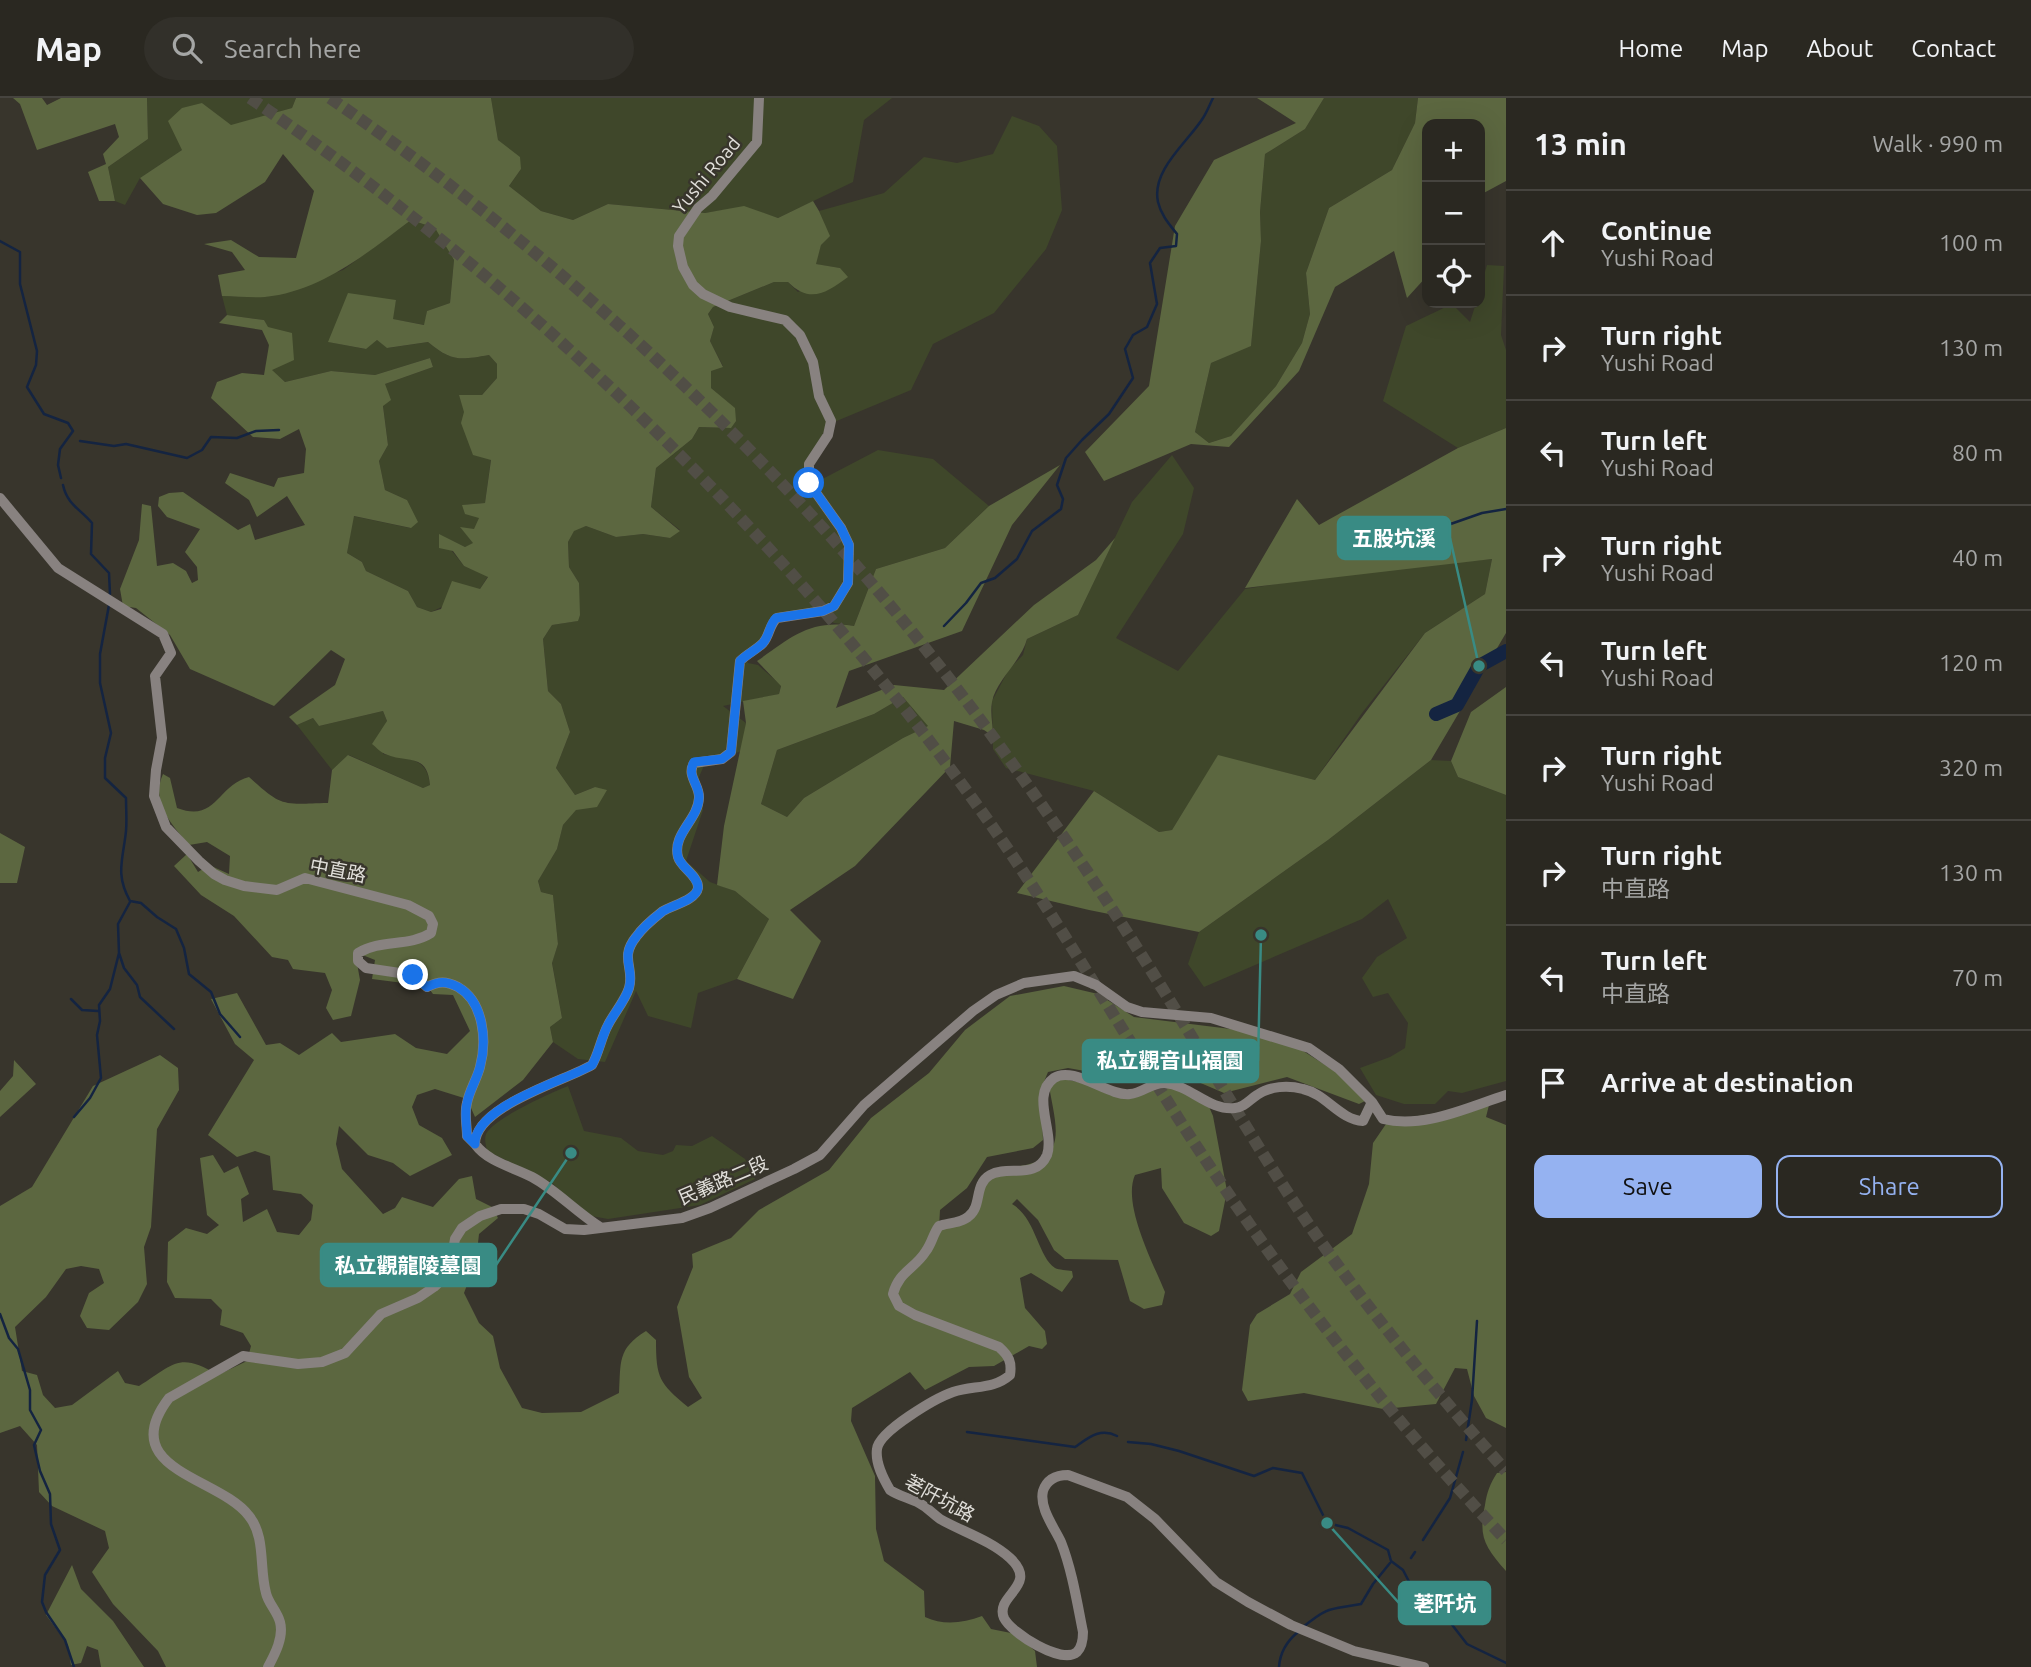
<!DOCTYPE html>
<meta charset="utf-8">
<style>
body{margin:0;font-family:Ubuntu,"Noto Sans TC",sans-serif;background:#32302a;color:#f1f3f6}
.controls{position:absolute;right:21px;top:21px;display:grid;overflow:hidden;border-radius:14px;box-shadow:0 7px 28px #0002}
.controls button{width:63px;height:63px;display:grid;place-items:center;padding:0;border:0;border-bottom:2px solid #46443f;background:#2a2821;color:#f1f3f6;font:35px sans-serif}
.stop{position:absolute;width:21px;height:21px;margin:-16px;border:5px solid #1a73e8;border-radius:50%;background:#fff}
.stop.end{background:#1a73e8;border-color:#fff;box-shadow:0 2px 7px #0008}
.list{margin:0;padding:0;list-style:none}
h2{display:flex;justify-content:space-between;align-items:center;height:91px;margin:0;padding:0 28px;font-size:30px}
h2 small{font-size:23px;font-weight:400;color:#a5a6a5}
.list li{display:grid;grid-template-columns:46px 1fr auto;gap:21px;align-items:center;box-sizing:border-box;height:105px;padding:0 28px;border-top:2px solid #46443f}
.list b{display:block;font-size:26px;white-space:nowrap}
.list p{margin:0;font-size:23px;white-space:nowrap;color:#a5a6a5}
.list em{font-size:23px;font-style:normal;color:#a5a6a5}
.actions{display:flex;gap:14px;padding:21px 28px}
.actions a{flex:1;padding:16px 0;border:2px solid #95b2f1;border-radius:14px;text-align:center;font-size:24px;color:#95b2f1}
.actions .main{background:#95b2f1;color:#111}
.icon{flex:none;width:38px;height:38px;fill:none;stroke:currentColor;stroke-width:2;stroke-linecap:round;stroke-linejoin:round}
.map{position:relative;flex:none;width:1506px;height:1569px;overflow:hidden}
header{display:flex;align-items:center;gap:42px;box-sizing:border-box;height:98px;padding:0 35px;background:#2a2821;border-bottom:2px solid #46443f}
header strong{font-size:33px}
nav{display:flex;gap:38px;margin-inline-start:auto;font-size:24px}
.search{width:490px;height:63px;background:#32302a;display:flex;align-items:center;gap:18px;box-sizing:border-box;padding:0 24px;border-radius:38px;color:#a5a6a5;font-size:26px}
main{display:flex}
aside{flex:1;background:#2a2821}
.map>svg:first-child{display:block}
.green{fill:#3f472a}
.forest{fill:#5c6740;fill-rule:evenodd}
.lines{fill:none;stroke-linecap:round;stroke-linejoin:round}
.stream{stroke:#142441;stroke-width:2.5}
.river{stroke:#142441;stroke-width:14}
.trunk-tunnel{stroke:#514e46;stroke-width:12;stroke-dasharray:12 6;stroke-linecap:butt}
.tertiary{stroke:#888280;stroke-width:10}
.route{stroke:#1a73e8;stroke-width:9}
.labels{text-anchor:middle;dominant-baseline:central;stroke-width:5;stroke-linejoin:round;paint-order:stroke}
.street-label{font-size:19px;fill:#e1dfda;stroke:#38352c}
.leader{fill:none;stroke:#398b84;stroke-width:2.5}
.callout-dot{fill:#398b84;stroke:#38352c;stroke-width:2.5}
.callout{fill:#398b84;stroke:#398b84;stroke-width:2.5}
.callout-label{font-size:21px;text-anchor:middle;font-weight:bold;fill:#fff}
</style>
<header>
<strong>Map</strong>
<div class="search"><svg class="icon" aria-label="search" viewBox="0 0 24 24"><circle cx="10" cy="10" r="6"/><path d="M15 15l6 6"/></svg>Search here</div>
<nav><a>Home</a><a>Map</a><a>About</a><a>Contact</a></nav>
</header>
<main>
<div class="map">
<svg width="1506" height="1569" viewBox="0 0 1506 1569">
<rect width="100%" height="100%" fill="#38352c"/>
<!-- green -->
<path class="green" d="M147 0H296L292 10 231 28 202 5 182 52 140 80 125 107 115 103 108 69 148 41Z
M491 0H892L864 22 853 84 778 120 744 109 705 115 608 106 573 122 541 113 509 88 521 71 498 42Z
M1324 0H1418L1415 25 1392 72 1329 110 1306 175 1310 216 1302 245 1276 288 1231 338 1209 345 1195 334 1211 265 1251 247 1261 143 1260 114 1265 56 1305 31Z
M1012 18 1039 28 1057 48 1062 112 1046 151 994 215 933 246 911 292 827 327 809 366 811 387 878 352 933 361 989 408 945 450 876 471 854 528 834 525 816 513 772 520 762 544 743 557 748 565 758 567 781 587 779 596 723 608 746 625 742 653 705 665 699 679 703 712 686 763 710 784 735 793 769 821 737 881 698 895 691 930 648 918 636 893 605 964 578 961 553 944 550 929 562 920 552 864 558 846 553 797 541 794 538 783 557 751 563 727 595 689 575 697 556 670 570 634 561 606 548 593 543 541 552 527 577 523 579 485 569 469 568 444 574 432 586 428 616 439 643 436 670 440 680 432 651 409 656 370 692 341 699 329 731 330 734 310 711 290V272L723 268 710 243 714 229 708 216 713 209 774 184H788L798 194 840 170 815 166 821 147 829 138 819 113 884 95 924 59 957 65 993 56Z
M411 122 435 130 454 162 450 205 427 213 425 227 392 221 396 202 329 244 365 251 377 242 388 250 428 244C452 264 460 262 489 257L497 266V280L482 297H459L465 314 491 361 485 405 463 407 480 420 474 432 461 430 474 445 465 449 439 437 464 468 488 478 480 491 431 514 417 509 408 493 366 473 362 464 347 455 353 418 410 430 407 402 385 392 379 363 388 347 383 307 385 286 433 269 430 260 375 277 331 273 285 284 271 272 267 229 264 222 227 217 222 198 265 199 343 172Z
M1487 167 1504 168 1501 237 1506 252V330L1458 350 1383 303 1406 228 1452 206 1470 224 1476 205H1480V191Z
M1172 357 1194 390 1183 436 1116 540 1178 573 1245 491 1361 473 1492 461 1485 496 1425 535 1362 615 1315 682 1218 658 1172 732 1159 734 1094 693 1006 670 993 651 992 603 1009 571 1023 557 1027 541 1078 517 1132 404Z
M903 599 929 628 903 640 804 700 787 719 761 706 777 652 874 616Z
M383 613 387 623 383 656C408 662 427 658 430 687L423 690 349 657 332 672 297 627 313 620 319 628Z
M1431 662 1451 663 1458 679 1506 697V983L1462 995 1448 993 1435 1006H1404L1376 997 1360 970 1390 959 1405 950 1408 925 1388 895 1373 899 1362 880 1377 859 1407 840 1388 801 1362 821 1204 889 1188 866 1199 834 1328 742Z
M568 988 584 1033 621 1040 638 1053 663 1057 673 1053 676 1047 692 1048 712 1038 745 1061 755 1081 700 1107 608 1121 586 1117 552 1085 487 1053C486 1047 484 1042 486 1036 494 1020 551 995 568 988Z"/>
<!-- forest -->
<path class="forest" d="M13 0H42L47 7 61 0H147L148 41 108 69 115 103H99L88 74 106 66 103 56 119 39 115 26 37 52 20 6Z
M296 0H491L498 42 520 59 521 71 509 88 541 113 573 122 608 106 705 115 744 108 778 120 813 103 819 113 830 138 821 147 816 166 840 170 848 179C826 195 810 206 788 184H774L713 209 708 216 714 229 710 243 723 269 711 273V290L735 310 736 323 731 330 699 329 692 341 656 370 651 409 680 433 670 440 643 436 616 439 586 428 574 433 568 444 569 469 579 485 580 517 578 523 552 527 543 541 548 593 561 606 570 634 556 670 575 697 595 689 607 692 597 709 576 712 563 727 557 751 538 783 541 794 553 797 558 846 552 865 562 920 550 929 553 944 523 982 475 1019 467 1001 435 991 417 997 412 1009 419 1027 442 1040 452 1057 410 1078 393 1065 368 1057 339 1028 336 1046 342 1071 383 1116 395 1110 402 1099 433 1109 459 1081 472 1078 476 1101 492 1109 498 1120 479 1136 476 1163 464 1195 479 1225 493 1238 500 1270 522 1310 542 1315 581 1314 619 1295C621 1264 617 1251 646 1233L656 1242C656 1280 659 1285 688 1309L702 1300 689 1279 677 1209 693 1169 692 1156 731 1140 759 1112 829 1072 871 1020 929 975 965 932 1010 898 1064 888 1098 896 1134 919 1263 935 1289 944 1363 991 1369 1001 1359 1006 1287 979 1224 995 1182 977 1113 978 1068 970 1048 974 1041 991 1043 1042 1033 1050 987 1059 967 1090 940 1112 939 1129 976 1113C978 1104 979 1093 983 1086 998 1059 1047 1079 1055 1042 1058 1026 1051 1003 1049 987L1059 980 1130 995 1158 985 1204 997 1213 1018 1227 1093 1219 1133 1211 1138 1184 1125 1162 1090 1161 1070 1135 1077C1122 1106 1153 1165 1165 1194L1162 1207 1144 1211 1130 1203 1118 1162 1065 1161 1054 1152 1038 1122 1017 1101 1012 1106C1036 1120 1038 1159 1055 1170 1059 1172 1067 1172 1072 1173L1073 1179 1062 1194 1031 1175 1020 1180 1025 1210 1045 1233 1047 1246 1042 1251 1029 1248 994 1268 969 1269 925 1292 910 1274 852 1310 851 1323 875 1378 876 1431 884 1463 924 1493 925 1519C944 1528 963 1525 982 1518L991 1531 1016 1536 1035 1553 1037 1569H166L158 1553 113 1506 92 1474 109 1450 105 1433 52 1408 39 1394 37 1347 20 1328 0 1335V1108L32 1089 93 988 160 957 178 970 179 992 157 1031 151 1129 144 1149 147 1186 138 1204 109 1232 87 1230 80 1218 89 1195 104 1185 99 1171 81 1168 66 1171 46 1199 15 1229 22 1273 37 1277 43 1297 55 1310 72 1307 118 1273 125 1285 139 1288C174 1266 179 1253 218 1277L247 1263 251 1248 243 1235 220 1227 222 1212 211 1201 175 1200 167 1184 168 1144 186 1130 207 1136 219 1127 207 1117 200 1060 213 1057 224 1075 238 1068 249 1096 241 1101 243 1124 267 1111 277 1134 299 1137 311 1122 313 1107 301 1096 273 1092 270 1058 255 1053 237 1059 208 1037 254 962 235 946 211 901 237 895 266 947 280 945 299 957 332 935 341 944 395 936 416 950 447 956 470 933 453 897 433 896 427 888 372 881 375 862 355 854 360 882 351 918 333 922 326 910 332 892 325 875 293 871 288 862 272 859 234 818 201 797 174 768 187 756 198 774 209 767 229 776 230 758 207 744 189 747C172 726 150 705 163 676L170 680 177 710C217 725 217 687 249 679 283 710 282 706 328 705L332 672 348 657 423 690 430 687C427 654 408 666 385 656 380 654 376 649 372 646L387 623 383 613 319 628 313 620 297 627 289 619 335 587 345 561 331 552 274 608 190 571 170 537 136 510 123 508 120 491 139 442 142 406 151 408 157 468 173 465 186 473 192 485 198 482 197 469 185 454 200 431 167 419 158 408 159 399 169 395 183 394 238 432 250 426 255 442 305 427 287 398 257 419 249 402 225 385 230 375 274 389 278 380 304 375 306 351 299 331 280 341 253 339 211 300 217 284 242 275 264 277 269 247 262 232 219 225 227 217 264 222 268 229 292 235 294 262 272 272 285 284 331 273 375 277 430 260 433 269 385 286 391 302 383 308 388 347 379 363 385 392 407 402 418 424 411 430 354 418 347 455 362 464 366 473 408 493 417 509 431 514 441 511 452 483 480 491 488 479 464 468 453 453 439 450V436L465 449 473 445 460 429 474 431 479 420 465 416 462 407 485 405 491 362 473 357 461 325 464 314 459 297H482L497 280V266L489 257C460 262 452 264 428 244L387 250 377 242 366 251 328 244 348 195 396 202 393 221 424 227 427 213 450 205 454 162 435 130 411 122C367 155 322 193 265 199 251 200 236 198 222 198L218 177 245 172 232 154 204 146 231 142 259 159 296 160 314 93 283 56 265 84 216 115 197 117 163 106 140 80 182 52 168 23 182 10 202 5 231 27 292 10Z
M1257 0H1324L1305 31 1265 56 1260 114 1261 143 1251 248 1211 265 1195 334 1209 345 1231 338 1276 288 1302 245 1310 216 1306 175 1329 110 1392 72 1415 25 1418 0H1506V83L1480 97V26H1427V178L1407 200 1394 153 1335 189 1299 273 1229 349 1191 346 1104 383 1085 354 1149 288 1175 128 1214 62 1296 25Z
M1506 330V535L1431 662 1328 742 1199 834 1089 812 1017 795 1094 693 1159 734 1172 732 1218 657 1315 682 1425 535 1485 496 1492 461 1245 490 1297 401 1319 427 1458 350Z
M1060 367 1012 427 962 533 849 573 836 610 894 587 944 592 1034 507 1096 462 1115 440 1078 517 1027 541C1021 564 996 582 992 604 990 615 993 627 993 638L984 632 954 623 950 669 855 768 790 812 821 843 793 901 737 881 769 821 735 793 717 787 724 728 746 625 743 603 779 596 781 588 757 563C792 539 809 521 854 528L876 471 945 450 989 408ZM903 599 928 628 903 640 804 700 787 719 761 706 777 652 874 616Z
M1506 589V697L1458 679 1451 663 1471 614Z
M0 735 25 749 17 785H0Z
M14 962 36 986 0 1019V993L13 978Z
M1489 1007 1486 1019 1506 1027V1330L1486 1320 1474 1298 1467 1271 1455 1270 1436 1306 1383 1311 1304 1295 1248 1303 1242 1292 1250 1227 1257 1216 1290 1196 1301 1174 1352 1136 1369 1086 1373 1045 1386 1026 1398 1021Z
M1506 1374V1473C1485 1449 1478 1439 1485 1407 1487 1394 1490 1386 1497 1375Z
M72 1467 81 1491 113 1523 144 1569H101L98 1552 87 1548 81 1565 71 1567 68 1547 46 1517Z"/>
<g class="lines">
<!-- stream -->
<path class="stream" d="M0 143 20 154V186L37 253 36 267 27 289 44 316 68 325 73 333 60 351 58 367 61 380
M80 343 114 348 126 346 187 360 202 352 211 339 237 340 256 333 279 332
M63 387C67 406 80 411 92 425L91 456 109 475 110 496
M1374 458 1392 454 1409 443 1442 429 1482 415 1506 411
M109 507 100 556V585L111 635 105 660V680L126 700C126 711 127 723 126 733 123 762 115 776 130 803L141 805 157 819 176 831 184 850 189 876 211 894 220 916 240 939
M944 528 966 505 981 485 995 480 1017 461 1032 433 1061 411 1063 401 1057 387 1066 360 1082 342 1109 316 1133 280 1125 251 1133 237 1147 229 1157 206 1150 165 1160 150 1176 148 1177 136C1169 126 1161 117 1158 104 1151 72 1188 44 1203 20 1207 14 1210 6 1213 0
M130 804 118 826 119 855 124 870 137 887 140 899 174 931
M71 901 82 912 98 913
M74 1019 90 1000 101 980 97 937 100 923 99 907 110 891 119 855
M0 1216 9 1240 18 1251 30 1292V1312L41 1332 34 1347 40 1373 50 1396 51 1426 60 1452 45 1477 42 1504 46 1514 65 1542 74 1569
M967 1334 1075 1349C1088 1340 1100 1329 1117 1338
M1466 1342 1472 1302 1477 1223
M1128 1344 1151 1346 1179 1353 1254 1378 1273 1370 1302 1375 1327 1425 1348 1430 1388 1452 1391 1463 1403 1472 1416 1497 1439 1510 1467 1546 1506 1565
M1423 1442 1450 1400 1463 1354
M1411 1460 1415 1454
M1303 1529C1330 1507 1330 1512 1361 1506L1373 1486 1390 1465
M1279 1569C1280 1554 1287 1543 1298 1534"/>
<!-- river -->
<path class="river" d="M1436 616 1457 607 1479 568 1506 553"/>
<!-- trunk-tunnel -->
<path class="trunk-tunnel" d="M250 0C535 194 787 440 987 721 1069 837 1137 961 1217 1079 1303 1207 1400 1330 1506 1442
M330 0C591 180 824 402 1009 661 1055 725 1100 791 1142 858 1196 943 1245 1031 1301 1115 1361 1204 1435 1293 1506 1373"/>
<!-- tertiary -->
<path class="tertiary" d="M0 400 58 470 163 536 171 555 155 578 162 640 156 672 154 698 166 729 199 763 214 776 225 782 244 788 277 792 305 780 408 807 429 818 433 826 431 835C409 849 381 841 358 855V863L366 870 413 877 427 889C439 883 446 883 458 889 484 904 487 943 480 969 477 981 469 993 467 1005 464 1015 467 1028 467 1038L475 1046
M1372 1004 1363 1023C1340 1022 1326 996 1303 991 1288 987 1270 988 1257 997 1249 1002 1245 1009 1235 1010 1209 1013 1190 987 1165 985 1152 984 1143 995 1130 996 1109 999 1073 967 1054 980 1030 997 1055 1034 1047 1057 1036 1082 1008 1067 990 1077 974 1086 982 1108 969 1118 962 1125 948 1125 939 1128 933 1136 932 1145 926 1153 915 1171 899 1173 893 1196L899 1208 915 1217 999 1249C1009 1258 1012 1264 1010 1277 993 1292 973 1287 953 1294 936 1300 879 1333 877 1351 875 1365 883 1380 890 1392 899 1398 909 1400 919 1405 927 1409 933 1416 940 1421 963 1434 990 1442 1010 1460 1040 1488 994 1497 1004 1520 1011 1535 1062 1567 1077 1554 1082 1549 1083 1540 1083 1534 1077 1504 1072 1472 1061 1444 1054 1429 1039 1410 1043 1393 1047 1381 1057 1377 1068 1377L1127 1399 1155 1421 1216 1484 1248 1504 1291 1527 1354 1553 1424 1569
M600 1129C576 1114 556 1092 532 1079 513 1069 488 1064 475 1046 475 1008 565 983 592 967 599 955 601 940 608 927 614 915 625 903 629 890 635 870 619 860 636 839 643 829 654 820 663 813 673 807 696 802 698 790 699 778 681 770 678 759 672 736 698 722 699 700 700 687 686 678 694 665L722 661 731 654 740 563C747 556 756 552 763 545 770 537 769 527 777 520L823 513 834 508 848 485 849 447 841 430 809 385V366L828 337 831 323 819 298 813 264 800 237 785 222 730 209 703 196 693 187 683 169 678 148 679 138 698 110 712 98 757 44 759 0
M268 1569C275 1556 284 1539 280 1524 277 1513 268 1505 266 1495 259 1470 266 1439 249 1418 220 1379 114 1372 169 1300L243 1258 298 1266 322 1264 345 1255 381 1216 418 1200 434 1189 449 1175 455 1141 462 1130 480 1118 501 1111H524L539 1116 565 1131 584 1132 682 1120 710 1110 794 1071 820 1057 864 1007 973 913 996 897 1024 885 1074 878 1096 887 1127 909 1142 914 1211 920 1309 950 1339 971 1372 1004 1383 1021C1424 1031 1468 1009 1506 997"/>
</g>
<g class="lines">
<!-- route -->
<path class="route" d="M413 877 427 889C439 883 446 883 458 889 484 904 487 943 480 969 477 981 469 993 467 1005 464 1015 467 1028 467 1038L475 1046C474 1008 565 983 592 967 599 955 601 940 608 927 614 915 625 903 629 890 635 870 619 860 636 839 643 829 654 820 663 813 673 807 696 802 698 790 699 778 681 770 678 759 672 736 698 722 699 700 700 687 686 678 694 664L722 661 731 654 740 563C747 556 756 552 763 545 770 537 769 527 776 520L823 513 834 508 848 485 849 447 841 430 809 385"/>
</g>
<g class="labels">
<!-- street labels -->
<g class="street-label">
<text transform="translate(706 77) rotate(-50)">Yushi Road</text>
<text transform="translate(338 772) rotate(11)">中直路</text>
<text transform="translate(723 1082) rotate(-23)">民義路二段</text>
<text transform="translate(940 1400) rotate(29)">荖阡坑路</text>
</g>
</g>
<!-- callouts -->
<path class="leader" d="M1479 568L1450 440M1261 837L1258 963M571 1055L496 1167M1327 1425L1399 1505"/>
<g class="callout-dot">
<circle cx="1479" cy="568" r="7"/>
<circle cx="1261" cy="837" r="7"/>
<circle cx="571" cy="1055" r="7"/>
<circle cx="1327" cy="1425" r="7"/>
</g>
<g class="callout">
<rect x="1338" y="419" width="112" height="42" rx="7"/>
<rect x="1083" y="942" width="175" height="42" rx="7"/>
<rect x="321" y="1146" width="175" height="42" rx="7"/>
<rect x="1399" y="1484" width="91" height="42" rx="7"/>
</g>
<g class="callout-label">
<text x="1394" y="448">五股坑溪</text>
<text x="1170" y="970">私立觀音山福園</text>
<text x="408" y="1175">私立觀龍陵墓園</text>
<text x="1445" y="1513">荖阡坑</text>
</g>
</svg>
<div class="controls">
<button>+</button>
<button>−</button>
<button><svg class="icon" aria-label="locate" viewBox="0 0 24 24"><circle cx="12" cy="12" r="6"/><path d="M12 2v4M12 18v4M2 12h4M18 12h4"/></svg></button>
</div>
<div class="stop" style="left:809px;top:385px"></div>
<div class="stop end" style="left:413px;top:877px"></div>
</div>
<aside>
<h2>13 min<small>Walk · 990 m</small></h2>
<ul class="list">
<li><svg class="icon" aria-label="ahead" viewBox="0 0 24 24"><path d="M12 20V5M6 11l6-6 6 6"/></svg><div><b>Continue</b><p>Yushi Road</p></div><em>100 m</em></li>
<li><svg class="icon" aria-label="right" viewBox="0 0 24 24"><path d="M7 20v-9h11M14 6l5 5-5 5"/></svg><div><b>Turn right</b><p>Yushi Road</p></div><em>130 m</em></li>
<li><svg class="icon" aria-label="left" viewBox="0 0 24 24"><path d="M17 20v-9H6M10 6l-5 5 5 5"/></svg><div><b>Turn left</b><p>Yushi Road</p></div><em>80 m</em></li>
<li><svg class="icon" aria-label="right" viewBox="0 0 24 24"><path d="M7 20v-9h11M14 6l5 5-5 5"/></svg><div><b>Turn right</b><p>Yushi Road</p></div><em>40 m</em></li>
<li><svg class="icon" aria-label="left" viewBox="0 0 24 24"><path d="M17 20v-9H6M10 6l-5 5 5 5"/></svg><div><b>Turn left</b><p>Yushi Road</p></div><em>120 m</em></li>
<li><svg class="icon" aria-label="right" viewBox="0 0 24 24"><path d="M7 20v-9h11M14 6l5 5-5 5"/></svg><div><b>Turn right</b><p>Yushi Road</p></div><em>320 m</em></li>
<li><svg class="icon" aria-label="right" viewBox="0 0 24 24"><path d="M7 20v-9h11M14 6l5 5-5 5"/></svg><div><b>Turn right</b><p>中直路</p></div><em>130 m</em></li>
<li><svg class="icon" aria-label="left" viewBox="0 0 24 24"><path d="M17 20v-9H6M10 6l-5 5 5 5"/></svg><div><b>Turn left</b><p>中直路</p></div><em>70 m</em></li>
<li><svg class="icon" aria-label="arrive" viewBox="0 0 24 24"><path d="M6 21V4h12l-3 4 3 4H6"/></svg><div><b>Arrive at destination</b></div></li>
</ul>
<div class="actions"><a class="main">Save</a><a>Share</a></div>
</aside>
</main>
